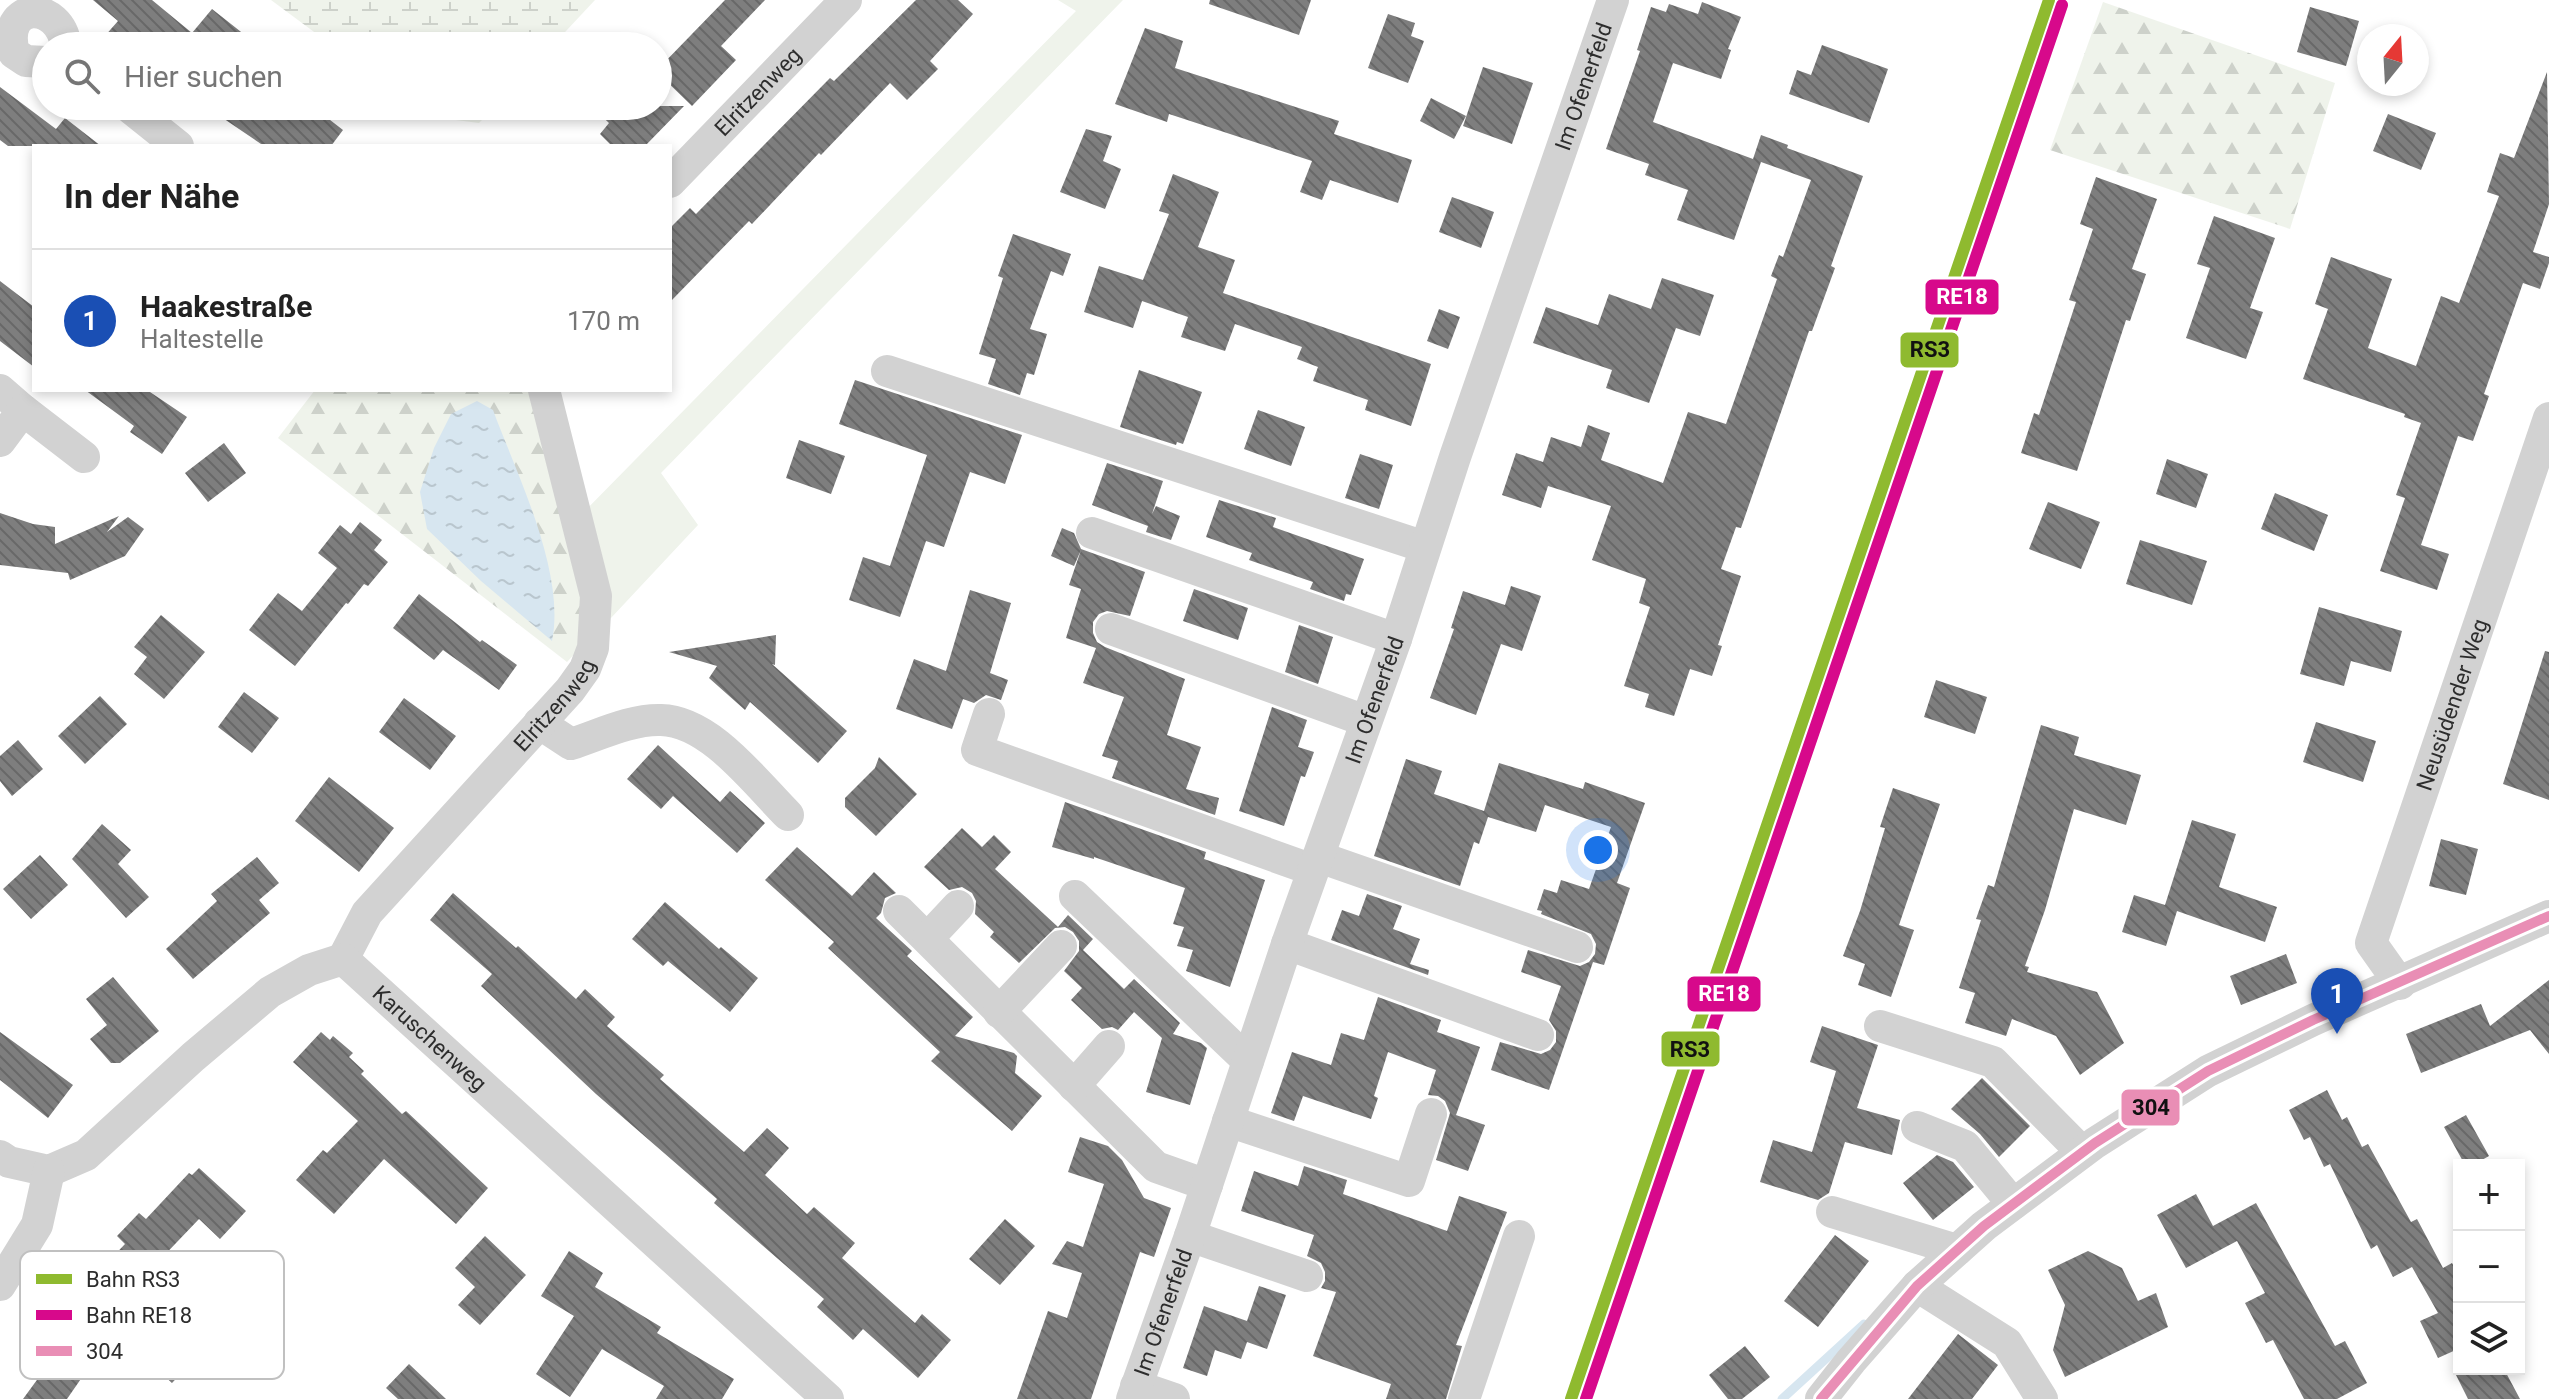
<!DOCTYPE html>
<html lang="de">
<meta charset="utf-8">
<style>
body{margin:0;font-family:Roboto,sans-serif;background:#f2f2f2;color:#222}
.controls{position:absolute;right:24px;bottom:24px;display:grid;overflow:hidden;border-radius:0px;box-shadow:0 4px 12px #0003}
.controls button{width:72px;height:72px;display:grid;place-items:center;padding:0;border:0;border-bottom:2px solid #e0e0e0;background:#fff;color:#222;font:40px sans-serif}
.compass{position:absolute;left:2357px;top:24px;width:72px;height:72px;border-radius:50%;background:#fff;box-shadow:0 4px 12px #0003;rotate:18deg}
.you{position:absolute;left:1598px;top:850px;width:28px;height:28px;margin:-20px;border:6px solid #fff;border-radius:50%;background:#1a73e8;box-shadow:0 0 0 12px #1a73e833}
.badge{display:grid;place-items:center;width:52px;height:52px;border-radius:50%;background:#2563eb;color:#fff;font-size:26px;font-weight:700}
.pin{position:absolute;translate:-50% -66px;filter:drop-shadow(0 2px 4px #0008)}
.pin::after{content:'';position:absolute;top:42px;width:28px;height:24px;background:inherit;clip-path:polygon(0 0,100% 0,50% 100%)}
.list{margin:0;padding:0;list-style:none}
h2{display:flex;justify-content:space-between;align-items:center;height:104px;margin:0;padding:0 32px;font-size:34px}
h2 small{font-size:26px;font-weight:400;color:#767676}
.list li{display:grid;grid-template-columns:52px 1fr auto;gap:24px;align-items:center;box-sizing:border-box;height:144px;padding:0 32px;border-top:2px solid #e0e0e0}
.list b{display:block;font-size:30px;white-space:nowrap}
.list p{margin:0;font-size:26px;white-space:nowrap;color:#767676}
.list em{font-size:26px;font-style:normal;color:#767676}
.icon{flex:none;width:44px;height:44px;fill:none;stroke:currentColor;stroke-width:2;stroke-linecap:round;stroke-linejoin:round}
.map{position:relative;flex:none;width:2549px;height:1399px;overflow:hidden}
.search{position:absolute;background:#fff;box-shadow:0 4px 12px #0003;left:32px;top:32px;width:640px;height:88px;display:flex;align-items:center;gap:20px;box-sizing:border-box;padding:0 28px;border-radius:44px;color:#767676;font-size:30px}
.panel{position:absolute;background:#fff;box-shadow:0 4px 12px #0003;left:32px;top:144px;width:640px;height:248px;border-radius:0px}
.map>svg:first-child{display:block}
.forest{fill:url(#forest-firs)}
.wetland{fill:url(#wetland-marsh)}
.park{fill:#eff3eb}
.water{fill:url(#water-ripples)}
.lines{fill:none;stroke-linecap:round;stroke-linejoin:round}
.stream{stroke:#d7e6f0;stroke-width:9}
.building{fill:url(#building-back-hatch)}
.minor{stroke:#d2d2d2;stroke-width:32}
.bus-1-casing{stroke:#fff;stroke-width:16}
.bus-1{stroke:#e98eb5;stroke-width:10}
.rail-1-casing{stroke:#fff;stroke-width:18}
.rail-2-casing{stroke:#fff;stroke-width:18}
.rail-1{stroke:#8fba2f;stroke-width:12}
.rail-2{stroke:#d7098b;stroke-width:12}
.labels{text-anchor:middle;dominant-baseline:central;stroke-width:8;stroke-linejoin:round;paint-order:stroke}
.street-label{font-size:22px;fill:#2d2d2d;stroke:#fff}
.key{fill:#fff;stroke:#c0c0c0;stroke-width:2}
.key-label{font-size:22px;fill:#2d2d2d}
.line-badge{stroke:#fff;stroke-width:3}
.badge-label{font-size:22px;text-anchor:middle;font-weight:bold;fill:#fff}
.pale-badge-label{font-size:22px;text-anchor:middle;font-weight:bold;fill:#111}
</style>
<div class="map">
<svg width="2549" height="1399" viewBox="0 0 2549 1399">
<defs>
<pattern id="forest-firs" width="22" height="20" patternUnits="userSpaceOnUse" patternTransform="scale(2)"><rect width="22" height="20" fill="#eff3eb"/><path d="M5 1l3.5 6h-7zM16 11l3.5 6h-7z" fill="#cdd1ca"/></pattern>
<pattern id="wetland-marsh" width="20" height="14" patternUnits="userSpaceOnUse" patternTransform="scale(2)"><rect width="20" height="14" fill="#eff3eb"/><path d="M1 5h8M5 5V1M11 12h8M15 12V8" fill="none" stroke="#cdd1ca"/></pattern>
<pattern id="water-ripples" width="26" height="14" patternUnits="userSpaceOnUse" patternTransform="scale(2)"><rect width="26" height="14" fill="#d7e6f0"/><path d="M2 4q2-2 4 0t4 0M15 11q2-2 4 0t4 0" fill="none" stroke="#b9c6ce"/></pattern>
<pattern id="building-back-hatch" width="6" height="6" patternUnits="userSpaceOnUse" patternTransform="scale(2)"><rect width="6" height="6" fill="#7e7e7e"/><path d="M-1 5l2 2M0 0l6 6M5-1l2 2" fill="none" stroke="#686868"/></pattern>
</defs>
<rect width="100%" height="100%" fill="#fff"/>
<!-- forest -->
<path class="forest" d="M2103 2 2335 83 2290 229 2050 150Z
M315 390H533L584 569 580 648 567 662 278 438Z"/>
<!-- wetland -->
<path class="wetland" d="M271 0H595L552 46H333Z
M412 106H496L479 123 425 116Z"/>
<!-- park -->
<path class="park" d="M1058 0H1123L661 473 698 525 596 634 577 519 1076 11Z"/>
<!-- water -->
<path class="water" d="M477 401 493 410C517 475 566 572 552 641L481 581 427 529 420 492 434 448 451 414Z"/>
<g class="lines">
<!-- stream -->
<path class="stream" d="M1782 1399 1864 1324"/>
</g>
<!-- building -->
<path class="building" d="M93 0H152L192 33 212 9 259 46H96L118 21Z
M725 0H765L721 46 736 60 692 106 658 73V69Z
M916 0H958L973 14 930 61 938 69 907 100 890 83 821 155 819 153 752 224 749 221 670 302V228L690 208 696 214 830 78 834 81Z
M1210 0H1311L1299 35 1209 4Z
M1702 2 1741 17 1728 49 1731 50 1721 79 1673 63 1653 122 1753 159 1761 135 1788 145 1787 148 1863 176 1831 266 1835 268 1812 331H1809L1741 528 1736 527 1721 569 1741 576 1718 645 1722 646 1712 676 1690 669 1674 716 1645 707 1649 694 1624 686 1650 607 1639 603 1646 579 1592 560 1611 506 1548 486 1541 508 1502 495 1516 453 1543 462 1551 437 1581 447 1588 425 1610 433 1601 460 1663 483 1688 412 1726 424 1777 279 1771 276 1779 255 1783 257 1811 180 1761 162 1734 240 1677 220 1688 190 1645 175 1649 164 1606 149 1640 51 1637 50 1651 7 1666 12 1669 4 1698 14Z
M2310 7 2359 21 2346 66 2297 52Z
M1388 14 1415 23 1411 36 1424 41 1408 83 1368 68Z
M1145 28 1183 41 1175 68 1339 121 1334 134 1412 160 1398 203 1330 180 1322 200 1300 192 1312 161 1169 114 1167 122 1115 104Z
M1822 45 1888 69 1869 123 1789 94 1797 70 1811 75Z
M1483 67 1533 83 1512 144 1463 126Z
M2547 72 2549 204 2533 252 2549 257V263L2540 289 2523 283 2484 394 2489 396 2473 441 2458 436 2421 545 2449 554 2437 590 2380 571 2405 498 2396 495 2421 423 2404 417 2405 414 2303 379 2328 309 2315 304 2331 257 2392 279 2368 348 2416 366 2441 296 2459 303 2499 196 2487 192 2500 153 2514 158Z
M0 87 56 129 65 118 101 146H8L0 140Z
M1431 98 1466 116 1454 139 1420 121Z
M205 106H312L343 130 331 146H264Z
M591 106H684L645 146H612L600 134 609 123Z
M2388 114 2436 133 2421 170 2373 151Z
M1086 129 1112 136 1103 161 1121 169 1105 209 1060 192Z
M1173 174 1219 192 1198 247 1235 260 1223 293 1431 364 1411 426 1365 410 1368 400 1313 381 1318 367 1297 359 1302 347 1235 324 1225 351 1181 337 1188 317 1142 301 1133 328 1084 312 1099 266 1143 280 1169 214 1159 211Z
M2096 177 2157 199 2132 269 2146 274 2130 321 2126 320 2077 471 2021 453 2034 413 2039 415 2076 302 2069 300 2093 229 2080 224Z
M1452 197 1494 212 1481 248 1439 232Z
M2214 216 2275 238 2250 308 2263 312 2246 359 2186 338 2210 268 2197 264Z
M1013 234 1071 254 1063 276 1051 271 1030 329 1047 334 1034 375 1027 373 1020 395 988 384 996 359 979 354 1003 278 998 276Z
M1662 278 1714 295 1700 336 1676 328 1649 403 1606 388 1612 370 1533 343 1546 307 1598 325 1609 294 1651 309Z
M0 281 34 307V367L0 341Z
M1439 309 1460 317 1448 349 1427 341Z
M1139 370 1202 392 1183 444 1177 442 1176 445 1120 427Z
M855 380 1022 435 1005 484 970 472 944 547 926 541 900 617 849 600 863 557 890 566 927 455 839 424Z
M85 390H147L187 417 162 454 130 432 134 426Z
M1258 410 1305 427 1291 466 1244 449Z
M799 440 845 456 831 494 786 478Z
M224 443 246 473 208 502 185 473Z
M1360 454 1393 465 1379 509 1345 498Z
M2167 459 2208 474 2196 508 2156 494Z
M1107 463 1163 481 1152 514 1156 506 1180 516 1171 540 1146 532 1148 526 1092 505Z
M2275 493 2328 515 2314 551 2261 529Z
M1219 500 1276 518 1273 527 1364 559 1351 595 1346 594 1344 601 1310 589 1313 582 1249 560 1252 553 1206 537Z
M2048 502 2100 522 2081 569 2029 549Z
M0 513 33 524 55 527V544L119 516 107 532 128 517 144 529 125 556 70 580 68 573 0 565Z
M360 522 382 540 374 550 388 562 368 586 364 584 348 604 346 603 295 666 249 630 278 593 302 611 337 568 318 553 340 525 351 534Z
M1062 528 1074 533 1081 549 1145 572 1130 616 1107 611 1099 614 1093 622V633L1097 642 1105 647 1185 679 1167 735 1201 747 1186 789 1219 798 1215 815 1112 778 1118 761 1102 756 1124 697 1083 683 1096 648 1066 638 1081 589 1069 585 1081 550 1074 566 1051 556Z
M2140 540 2207 561 2192 605 2126 584Z
M1511 586 1541 596 1522 651 1501 644 1476 715 1430 698 1454 629 1451 628 1463 591 1505 605Z
M1194 589 1248 608 1238 640 1183 621Z
M970 590 1011 603 990 673 1008 680 1001 700 986 695 974 703 963 699 952 729 896 709 914 659 946 671Z
M419 594 480 642 482 640 517 665 499 690 443 650 434 660 393 628Z
M2319 607 2402 631 2391 672 2351 661 2344 686 2300 674Z
M161 615 205 652 164 699 134 674 147 657 134 647Z
M1299 625 1333 637 1318 684 1285 672Z
M776 635 775 665 772 664 847 731 818 763 750 702 745 710 709 678 717 666 669 652Z
M2545 651 2549 652V800L2503 784Z
M1936 680 1987 697 1975 734 1924 717Z
M244 692 279 718 252 753 218 727Z
M100 696 127 724 85 764 58 736Z
M404 698 456 736 430 770 379 732Z
M1272 707 1307 720 1298 747 1314 752 1305 777 1301 776 1284 826 1239 811Z
M2316 722 2376 741 2363 782 2303 762Z
M2041 725 2079 737 2074 755 2141 775 2126 825 2074 809 2045 910 2025 966 2029 967 2027 972 2097 992 2124 1043 2080 1075 2056 1036 2012 1019 2006 1036 1965 1023 1975 993 1959 988 1981 920 1976 919 1988 885 1994 887Z
M18 740 43 769 12 796 0 781V756Z
M658 745 720 802 730 791 765 823 737 853 673 796 661 809 627 779Z
M879 757 917 794 876 836 845 807V798L875 768Z
M1406 759 1442 771 1434 794 1484 811 1499 763 1583 789 1585 782 1645 803 1617 883 1630 888 1604 965 1593 962 1549 1090 1491 1070 1500 1042 1541 1054 1550 1050 1556 1042V1031L1549 1020 1561 986 1521 972 1528 950 1580 966 1589 962 1595 954 1596 944 1591 934 1541 914 1542 911 1537 910 1544 889 1557 893 1561 880 1589 889 1611 827 1545 805 1536 832 1488 817 1479 844 1474 842 1460 886 1374 856Z
M329 777 394 828 359 872 295 821Z
M1893 788 1940 804 1899 925 1914 930 1891 997 1858 985 1865 964 1843 956 1860 911 1885 828 1880 827Z
M1065 802 1206 852 1204 859 1265 880 1230 987 1186 971 1193 950 1177 946 1184 927 1173 924 1185 888 1094 857V859L1052 847Z
M2192 820 2236 834 2219 887 2277 907 2265 942 2177 911 2166 946 2122 932 2134 895 2165 905Z
M102 824 131 850 118 864 149 897 126 918 72 859Z
M962 828 982 847 994 835 1011 852 995 869 1058 927 1068 915 1093 939 1083 950 1124 989 1134 979 1180 1023 1173 1034 1201 1043 1207 1048 1190 1105 1146 1092 1162 1038 1134 1012 1118 1030 1112 1027 1102 1029 1071 1000 1082 988 1064 971 1079 951V941L1073 932 1065 927 1055 928 1019 963 990 937 994 932 975 914 976 901 972 893 962 887 949 890 924 867Z
M2441 839 2478 849 2466 895 2429 886Z
M797 847 852 896 874 872 896 893 885 898 881 913 876 918 912 951 907 956 973 1017 955 1036 1014 1053 1017 1056 1015 1073 1042 1096 1012 1131 931 1061 940 1052 828 948 834 942 765 880Z
M40 855 68 885 31 919 3 889Z
M257 857 279 883 259 900 270 913 193 979 166 949 217 901 211 894Z
M453 893 516 948 518 946 576 999 585 989 615 1017 607 1026 664 1075 660 1079 744 1152 767 1128 789 1148 765 1175 807 1214 814 1207 855 1243 842 1258 915 1323 922 1314 951 1340 918 1378 863 1329 853 1340 817 1307 824 1299 714 1203 717 1199 596 1094 481 986 492 974 430 920Z
M1367 894 1402 906 1393 929 1420 939 1410 964 1429 970 1428 975 1331 940 1342 910 1359 916Z
M665 902 719 949 721 947 758 978 730 1012 668 961 663 966 632 939Z
M2286 954 2297 983 2241 1005 2230 976Z
M113 977 159 1031 120 1063H111L90 1039 107 1025 86 999Z
M2549 980V1054L2530 1030 2421 1073 2406 1034 2481 1004 2490 1026Z
M1378 997 1441 1020 1437 1032 1480 1047 1456 1115 1450 1113 1445 1101 1438 1096 1428 1095 1436 1070 1388 1052 1374 1096 1378 1098 1371 1119 1303 1096 1294 1121 1271 1113 1292 1052 1331 1065 1341 1033 1364 1040Z
M1822 1026 1878 1045 1857 1108 1900 1120 1892 1155 1845 1142 1829 1193 1818 1200 1760 1182 1773 1140 1812 1152 1836 1071 1810 1062Z
M0 1032 73 1085 48 1118 0 1080Z
M321 1032 330 1040 333 1036 353 1053 349 1057 364 1071 361 1074 402 1114 406 1111 488 1188 456 1224 384 1159 334 1214 296 1180 323 1150 327 1153 358 1121 293 1062Z
M1982 1078 2030 1126 1999 1157 1980 1134 1951 1109Z
M2327 1090 2342 1120 2347 1117 2362 1147 2368 1144 2411 1222 2417 1219 2443 1268 2452 1263 2459 1275V1351L2458 1349 2438 1358 2420 1321 2438 1313 2412 1267 2393 1277 2377 1245 2371 1249 2330 1164 2324 1167 2310 1137 2304 1140 2289 1110Z
M1450 1113 1485 1125 1468 1171 1436 1160Z
M2466 1115 2489 1156 2473 1165H2465L2444 1127Z
M1080 1137 1108 1146 1122 1160 1144 1198 1171 1208 1154 1257 1140 1252 1091 1399H1017L1048 1311 1067 1318 1082 1273 1052 1264 1067 1241 1083 1247 1104 1184 1068 1172Z
M1937 1155 1953 1162 1974 1187 1933 1220 1903 1183Z
M1304 1166 1347 1180 1343 1194 1447 1231 1459 1196 1507 1212 1456 1345 1462 1346 1446 1399H1386L1391 1384 1313 1356 1336 1292 1321 1288 1325 1281V1272L1321 1263 1307 1256 1314 1235 1241 1211 1254 1171 1298 1186Z
M199 1168 246 1211 220 1239 199 1219 133 1288 139 1294 94 1340 113 1353 93 1380 85 1373 67 1399H23L94 1302 81 1290 125 1244 117 1236 139 1213 146 1219 189 1173 192 1175Z
M2196 1194 2213 1226 2256 1203 2335 1346 2345 1341 2367 1383 2337 1399H2304L2273 1340 2266 1343 2245 1303 2265 1293 2237 1241 2186 1268 2157 1215Z
M1005 1219 1035 1246 1000 1285 969 1259Z
M1835 1235 1869 1261 1818 1327 1784 1301Z
M485 1236 526 1275 480 1325 458 1305 475 1287 455 1268Z
M569 1251 603 1273 595 1287 661 1327 657 1333 734 1379 722 1399H656L664 1386 602 1349 570 1397 536 1374 574 1316 541 1296Z
M2088 1251 2122 1268 2138 1301 2156 1293 2168 1327 2065 1377 2053 1350 2065 1305 2048 1270Z
M226 1282 274 1328 244 1359 218 1334 172 1383 146 1359 175 1328 178 1331Z
M1259 1286 1286 1295 1267 1349 1247 1342 1241 1359 1215 1350 1207 1376 1183 1368 1204 1306 1247 1321Z
M1958 1334 1998 1365 1972 1399H1908Z
M1745 1346 1770 1377 1742 1399H1728L1709 1375Z
M409 1364 446 1399H398L386 1388Z
M2453 1369H2504L2520 1399H2468Z"/>
<g class="lines">
<!-- minor -->
<g class="minor">
<path d="M46 62 26 61 14 53C0 0 60 0 66 46"/>
<path d="M128 106 178 146"/>
<path id="s1" d="M670 182 846 0"/>
<path d="M887 371 1425 547"/>
<path d="M0 390 23 410"/>
<path d="M0 441 23 410 84 457"/>
<path d="M1092 533 1396 639"/>
<path d="M1111 629 1366 721"/>
<path d="M989 714 977 750 1313 870"/>
<path d="M539 723 571 744C599 735 631 719 661 720 710 721 755 782 788 815"/>
<path d="M1319 857 1577 947"/>
<path d="M1075 896 1248 1061"/>
<path d="M899 911 1156 1167 1207 1185"/>
<path d="M928 938 958 906"/>
<path d="M1287 944 1538 1035"/>
<path id="s2" d="M343 959 367 913 570 690 585 669 593 648 596 596 544 390"/>
<path id="s3" d="M2400 984 2371 943 2549 418"/>
<path d="M999 1012 1061 946"/>
<path d="M1880 1026 1993 1062 2082 1152"/>
<path d="M1074 1086 1109 1046"/>
<path d="M1228 1121 1409 1181 1431 1114"/>
<path d="M1917 1127 1965 1146 2013 1204"/>
<path id="s4" d="M0 1156 9 1162 49 1171 86 1155 193 1057 270 992 309 970 343 959 828 1399"/>
<path d="M1832 1212 1957 1250"/>
<path d="M1190 1236 1307 1276"/>
<path d="M0 1285 37 1225 49 1171"/>
<path d="M1917 1286 2007 1343 2042 1399"/>
<path d="M1136 1386 1174 1399"/>
<path id="s5" d="M1132 1399 1190 1236 1287 944 1396 639 1455 457 1613 0"/>
<path d="M1464 1399 1519 1236"/>
<path d="M1821 1399 1851 1361 1917 1286 1984 1226 2095 1143 2208 1071 2313 1020 2549 916"/>
</g>
<!-- bus-1 casing -->
<g class="bus-1-casing">
<path id="bus-1" d="M1821 1399 1917 1286 1984 1226 2095 1143 2208 1071 2313 1020 2549 916"/>
</g>
<!-- bus-1 -->
<use href="#bus-1" class="bus-1"/>
<!-- rail-1 casing -->
<g class="rail-1-casing">
<path id="rail-1" d="M1571 1399 2049 0"/>
</g>
<!-- rail-2 casing -->
<g class="rail-2-casing">
<path id="rail-2" d="M1586 1399 2062 5"/>
</g>
<!-- rail-1 -->
<use href="#rail-1" class="rail-1"/>
<!-- rail-2 -->
<use href="#rail-2" class="rail-2"/>
</g>
<g class="labels">
<!-- street labels -->
<g class="street-label">
<text stroke="none"><textPath href="#s5" startOffset="1388">Im Ofenerfeld</textPath></text>
<text stroke="none"><textPath href="#s1" startOffset="126">Elritzenweg</textPath></text>
<text stroke="none"><textPath href="#s5" startOffset="740">Im Ofenerfeld</textPath></text>
<text stroke="none"><textPath href="#s2" startOffset="332">Elritzenweg</textPath></text>
<text stroke="none"><textPath href="#s3" startOffset="302">Neusüdender Weg</textPath></text>
<text stroke="none"><textPath href="#s4" startOffset="536">Karuschenweg</textPath></text>
<text stroke="none"><textPath href="#s5" startOffset="92">Im Ofenerfeld</textPath></text>
</g>
</g>
<!-- legend -->
<rect x="20" y="1251" width="264" height="128" rx="12" class="key"/>
<rect x="36" y="1274" width="36" height="10" fill="#8fba2f"/>
<rect x="36" y="1310" width="36" height="10" fill="#d7098b"/>
<rect x="36" y="1346" width="36" height="10" fill="#e98eb5"/>
<g class="key-label">
<text x="86" y="1287">Bahn RS3</text>
<text x="86" y="1323">Bahn RE18</text>
<text x="86" y="1359">304</text>
</g>
<g class="line-badge">
<rect x="1924" y="278" width="76" height="38" rx="8" fill="#d7098b"/>
<rect x="1899" y="331" width="61" height="38" rx="8" fill="#8fba2f"/>
<rect x="1686" y="975" width="76" height="38" rx="8" fill="#d7098b"/>
<rect x="1660" y="1030" width="61" height="38" rx="8" fill="#8fba2f"/>
<rect x="2120" y="1088" width="61" height="39" rx="8" fill="#e98eb5"/>
</g>
<g class="badge-label">
<text x="1962" y="304">RE18</text>
<text x="1724" y="1001">RE18</text>
</g>
<g class="pale-badge-label">
<text x="1930" y="357">RS3</text>
<text x="1690" y="1057">RS3</text>
<text x="2151" y="1115">304</text>
</g>
</svg>
<div class="controls">
<button>+</button>
<button>−</button>
<button><svg class="icon" aria-label="layers" viewBox="0 0 24 24"><path d="M12 4l9 5-9 5-9-5zM3 14l9 5 9-5"/></svg></button>
</div>
<svg class="compass" viewBox="-18 -18 36 36"><path d="M0-13l5 13h-10z" fill="#e53935"/><path d="M0 13l5-13h-10z" fill="#767676"/></svg>
<div class="you"></div>
<div class="pin badge" style="left:2337px;top:1034px;background:#1a4fb4">1</div>
<div class="search"><svg class="icon" aria-label="search" viewBox="0 0 24 24"><circle cx="10" cy="10" r="6"/><path d="M15 15l6 6"/></svg>Hier suchen</div>
<section class="panel">
<h2>In der Nähe<small></small></h2>
<ul class="list">
<li><span class="badge" style="background:#1a4fb4">1</span><div><b>Haakestraße</b><p>Haltestelle</p></div><em>170 m</em></li>
</ul>
</section>
</div>
